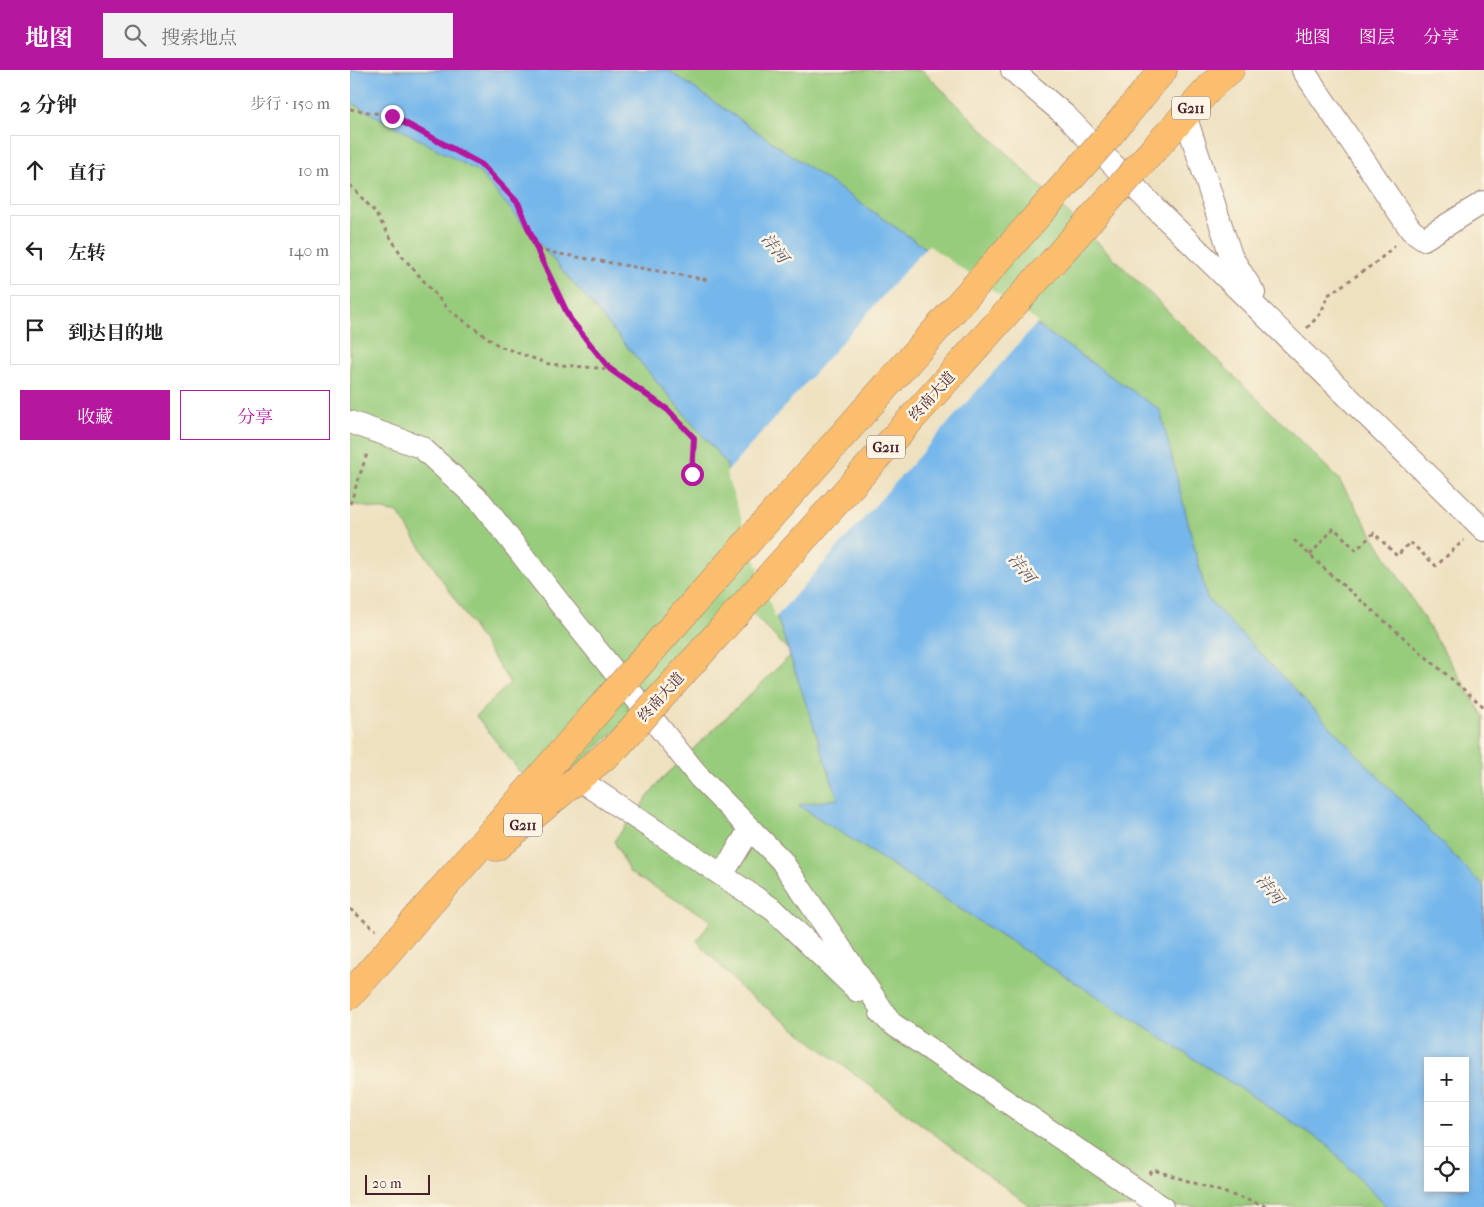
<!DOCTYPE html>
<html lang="zh">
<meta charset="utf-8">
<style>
body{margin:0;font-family:"IM FELL French Canon","Noto Serif SC",serif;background:#f2f2f2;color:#222}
.controls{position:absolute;right:15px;bottom:15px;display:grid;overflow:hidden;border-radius:0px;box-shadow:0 2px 8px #0003}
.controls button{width:45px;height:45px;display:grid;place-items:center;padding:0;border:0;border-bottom:1px solid #e0e0e0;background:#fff;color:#222;font:25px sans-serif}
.scale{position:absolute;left:15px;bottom:12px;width:65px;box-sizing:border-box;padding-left:5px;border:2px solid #4a1f2b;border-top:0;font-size:14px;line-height:18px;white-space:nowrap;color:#4a1f2b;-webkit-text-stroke:4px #fcf5e5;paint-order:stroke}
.stop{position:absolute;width:15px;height:15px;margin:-11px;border:4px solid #b5179e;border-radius:50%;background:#fff}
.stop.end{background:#b5179e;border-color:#fff;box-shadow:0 1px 5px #0008}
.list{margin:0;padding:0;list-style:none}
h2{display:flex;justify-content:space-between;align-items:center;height:65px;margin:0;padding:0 20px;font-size:21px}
h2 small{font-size:16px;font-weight:400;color:#767676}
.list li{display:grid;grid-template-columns:32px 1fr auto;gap:15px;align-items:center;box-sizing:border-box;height:70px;margin:0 10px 10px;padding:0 10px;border:1px solid #e0e0e0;border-radius:0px}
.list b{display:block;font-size:19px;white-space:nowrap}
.list em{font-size:16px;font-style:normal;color:#767676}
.actions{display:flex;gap:10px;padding:15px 20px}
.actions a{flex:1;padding:11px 0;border:1px solid #b5179e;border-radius:0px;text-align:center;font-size:18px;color:#b5179e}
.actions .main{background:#b5179e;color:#fff}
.icon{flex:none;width:28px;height:28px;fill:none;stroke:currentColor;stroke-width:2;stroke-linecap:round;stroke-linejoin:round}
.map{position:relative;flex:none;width:1134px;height:1137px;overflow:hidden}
header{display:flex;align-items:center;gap:30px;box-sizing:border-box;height:70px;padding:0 25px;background:#b5179e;color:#fff}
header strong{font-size:24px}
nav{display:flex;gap:28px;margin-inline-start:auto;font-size:18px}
.search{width:350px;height:45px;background:#f2f2f2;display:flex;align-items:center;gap:12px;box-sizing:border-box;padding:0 18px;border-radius:0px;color:#767676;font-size:19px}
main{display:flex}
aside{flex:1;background:#fff}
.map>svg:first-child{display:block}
.green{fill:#98cc7d;stroke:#717654;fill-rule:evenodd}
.water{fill:#76b7eb;stroke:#606b8b;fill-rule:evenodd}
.pier{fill:#eee1c0}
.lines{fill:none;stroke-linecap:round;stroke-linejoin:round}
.minor-casing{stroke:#9c8076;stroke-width:24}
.highway-casing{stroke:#9c8076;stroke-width:29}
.path{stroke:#9c8076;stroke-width:3;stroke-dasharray:4 4;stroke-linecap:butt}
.minor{stroke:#fff;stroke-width:22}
.highway{stroke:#fabe6e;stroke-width:28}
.highway-bridge-casing{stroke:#9c8076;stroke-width:29;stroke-linecap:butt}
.highway-bridge{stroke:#fabe6e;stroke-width:28}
.route{stroke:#b5179e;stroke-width:6}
.labels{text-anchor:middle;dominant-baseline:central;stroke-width:5;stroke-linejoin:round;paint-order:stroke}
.shield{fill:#fcf5e5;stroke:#7f5f63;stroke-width:1}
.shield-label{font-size:14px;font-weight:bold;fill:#4a1f2b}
.street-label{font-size:15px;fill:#4a1f2b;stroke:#fcf5e5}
.water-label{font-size:16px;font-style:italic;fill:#59546e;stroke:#fcf5e5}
</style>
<header>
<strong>地图</strong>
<div class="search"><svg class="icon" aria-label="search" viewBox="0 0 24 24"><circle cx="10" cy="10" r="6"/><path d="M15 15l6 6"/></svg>搜索地点</div>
<nav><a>地图</a><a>图层</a><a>分享</a></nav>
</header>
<main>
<aside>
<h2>2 分钟<small>步行 · 150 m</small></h2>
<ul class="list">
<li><svg class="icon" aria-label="ahead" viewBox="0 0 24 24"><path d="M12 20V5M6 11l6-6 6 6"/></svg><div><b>直行</b></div><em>10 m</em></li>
<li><svg class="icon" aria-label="left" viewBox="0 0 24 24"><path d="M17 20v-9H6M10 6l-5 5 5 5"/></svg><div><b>左转</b></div><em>140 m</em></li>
<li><svg class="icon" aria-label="arrive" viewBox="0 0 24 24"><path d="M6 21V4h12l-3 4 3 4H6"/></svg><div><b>到达目的地</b></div></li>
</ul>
<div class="actions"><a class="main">收藏</a><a>分享</a></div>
</aside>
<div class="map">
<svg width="1134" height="1137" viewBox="0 0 1134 1137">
<rect width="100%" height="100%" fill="#fcf5e5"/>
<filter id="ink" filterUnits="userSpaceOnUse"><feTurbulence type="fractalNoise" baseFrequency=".02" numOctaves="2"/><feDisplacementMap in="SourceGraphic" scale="10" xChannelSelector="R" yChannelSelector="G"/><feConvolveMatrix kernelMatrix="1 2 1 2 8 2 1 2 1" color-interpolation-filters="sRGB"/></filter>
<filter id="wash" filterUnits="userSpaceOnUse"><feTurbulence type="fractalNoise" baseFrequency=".0096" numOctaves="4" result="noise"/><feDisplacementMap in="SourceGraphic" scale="20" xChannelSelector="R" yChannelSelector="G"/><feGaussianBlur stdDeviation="1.12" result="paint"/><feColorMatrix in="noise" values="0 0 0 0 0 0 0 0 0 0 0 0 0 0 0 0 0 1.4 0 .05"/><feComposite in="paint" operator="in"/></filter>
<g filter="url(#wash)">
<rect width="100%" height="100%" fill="#eee1c0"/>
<!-- green -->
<path class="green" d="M0 0H572L988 408 1134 647V1137H681L393 920 347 871 361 850 280 803 264 771 310 711 442 584 389 530 308 622 191 729 126 646 160 613 48 443 0 434ZM1078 991H1115V1118H1078Z"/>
<!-- water -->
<path class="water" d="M0 0H318L810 340 857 528 1134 817V1137H1037L975 1073 448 735 488 729 375 392 129 102 0 32ZM1078 991H1115V1118H1078Z"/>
<!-- pier -->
<path class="pier" d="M578 175 688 252 425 548 376 403Z"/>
</g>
<g filter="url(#ink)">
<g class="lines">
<!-- minor casing -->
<g class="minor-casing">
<path id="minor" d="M662 0 716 46 805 138 1134 460
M953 0 1061 160 1074 169 1134 132
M835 45 881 186 904 223
M0 352 71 377 131 432 218 544 350 708 431 790 541 953
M228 709 424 840 508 921
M372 805 400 759
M531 943 541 953 812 1137"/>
</g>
<!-- highway casing -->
<g class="highway-casing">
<path id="highway" d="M760 64 813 0
M805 78 865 12 880 0
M146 777 267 676
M0 925 238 652"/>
</g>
<!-- path -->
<path class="path" d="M0 39 42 46 132 95 168 133 190 186 220 249 260 299 318 339 344 368 342 404
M0 115 24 141 52 186 99 240 149 276 199 294 259 299
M187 180 359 210
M957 258 971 243 978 225 1028 191 1045 175
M0 434 18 381
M944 470 979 503 1134 637
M960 485 984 458 1006 480 1024 463 1047 486 1060 472 1086 496 1114 470
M0 839 26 860
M799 1104 804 1100 919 1137"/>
<!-- minor -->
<use href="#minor" class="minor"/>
<!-- highway -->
<use href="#highway" class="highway"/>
<!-- highway-bridge casing -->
<g class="highway-bridge-casing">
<path id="highway-bridge" d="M238 652 760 64
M267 676 805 78"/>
</g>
<!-- highway-bridge -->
<use href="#highway-bridge" class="highway-bridge"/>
</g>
</g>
<g class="lines" filter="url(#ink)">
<!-- route -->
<path class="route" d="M42 46 132 95 168 133 190 186 220 249 260 299 318 340 344 368 342 404"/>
</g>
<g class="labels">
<!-- shield labels -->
<g class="shield">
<rect x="822" y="26.5" width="38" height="23" rx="4"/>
<rect x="517" y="365.5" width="38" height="23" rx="4"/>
<rect x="154" y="743.5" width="38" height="23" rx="4"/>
</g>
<g class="shield-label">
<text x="841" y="38">G211</text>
<text x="536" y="377">G211</text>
<text x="173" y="755">G211</text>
</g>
<!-- street labels -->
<g class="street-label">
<text transform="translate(582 326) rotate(-48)">终南大道</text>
<text transform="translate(311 627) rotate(-48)">终南大道</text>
</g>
<!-- water labels -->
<g class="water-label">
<text transform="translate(425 178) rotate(52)">沣河</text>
<text transform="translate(672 498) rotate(52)">沣河</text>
<text transform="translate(920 819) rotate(52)">沣河</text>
</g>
</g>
</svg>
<div class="controls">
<button>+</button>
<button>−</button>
<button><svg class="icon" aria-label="locate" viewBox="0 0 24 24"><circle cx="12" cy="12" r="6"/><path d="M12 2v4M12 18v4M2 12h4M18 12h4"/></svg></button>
</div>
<div class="scale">20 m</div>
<div class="stop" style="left:342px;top:404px"></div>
<div class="stop end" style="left:42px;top:46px"></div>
</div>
</main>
